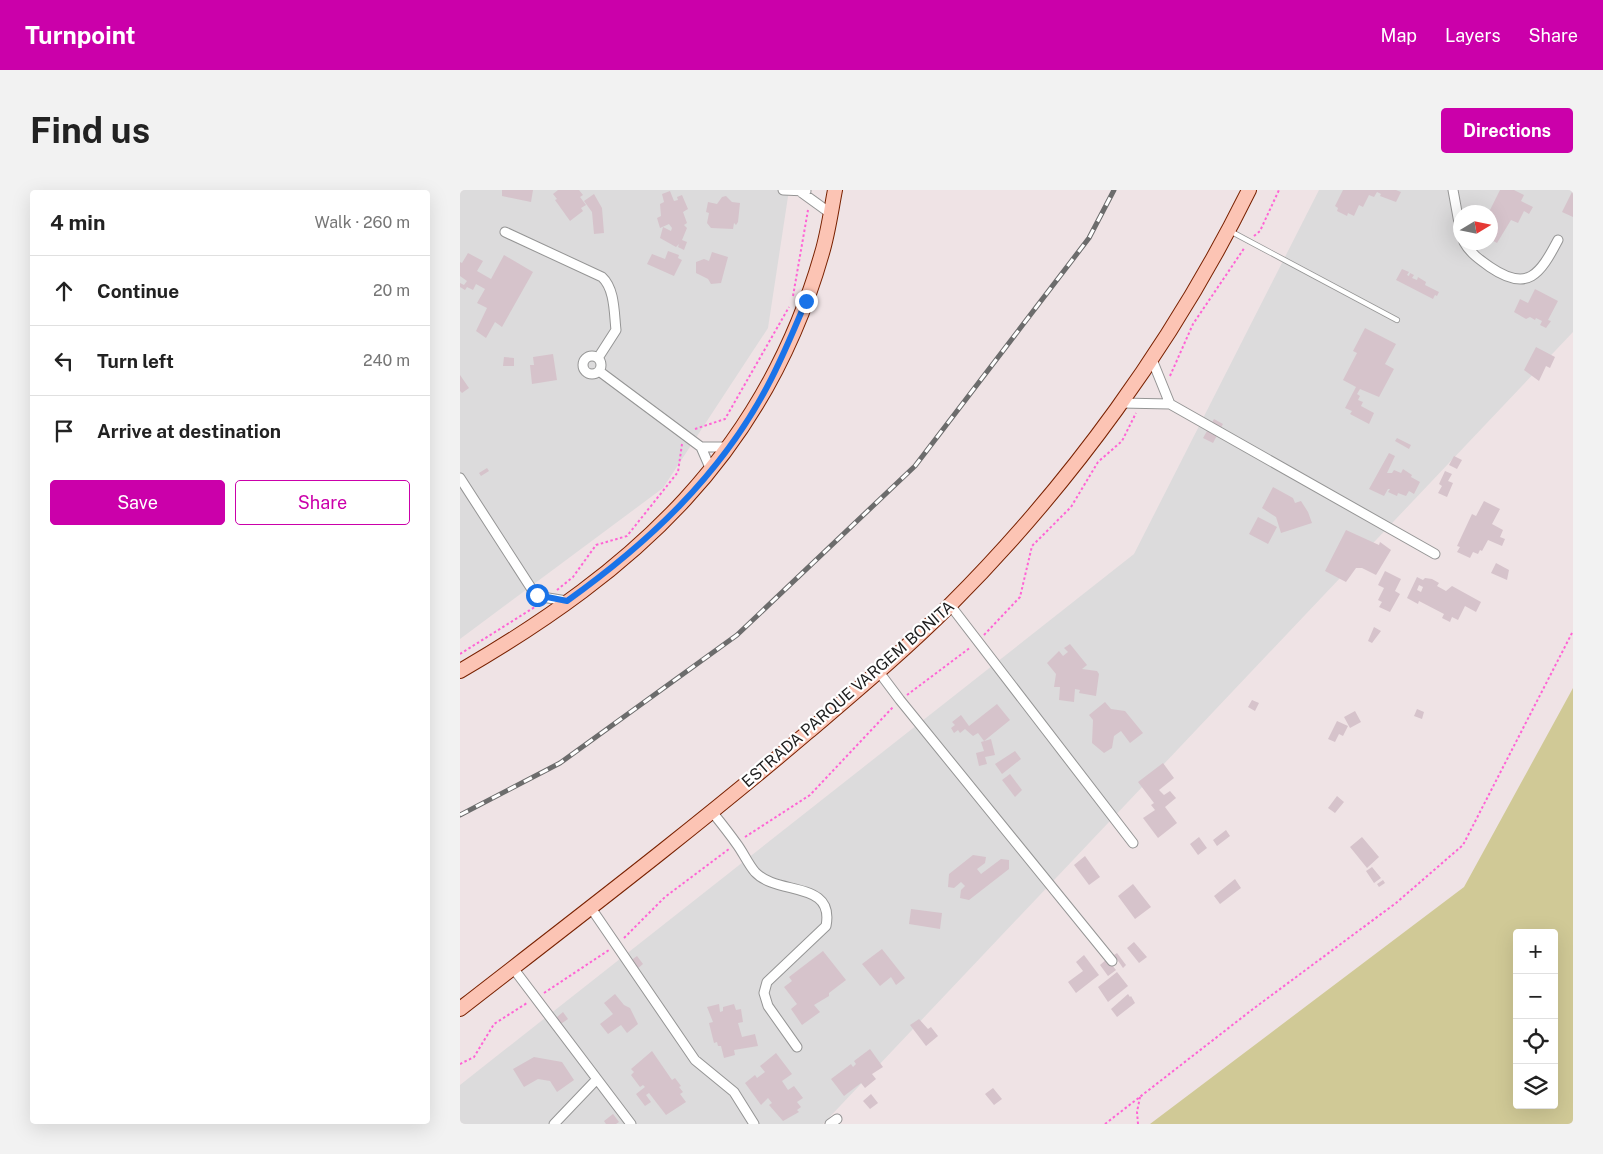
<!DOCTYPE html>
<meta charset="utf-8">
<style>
body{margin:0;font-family:"Public Sans",sans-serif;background:#f2f2f2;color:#222}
.controls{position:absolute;right:15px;bottom:15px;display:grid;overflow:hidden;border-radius:5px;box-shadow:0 5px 20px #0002}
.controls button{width:45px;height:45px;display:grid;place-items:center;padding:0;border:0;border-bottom:1px solid #e0e0e0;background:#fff;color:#222;font:25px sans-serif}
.compass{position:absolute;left:993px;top:15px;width:45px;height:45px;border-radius:50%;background:#fff;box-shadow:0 5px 20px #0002;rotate:80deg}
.stop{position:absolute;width:15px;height:15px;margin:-11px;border:4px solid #1a73e8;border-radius:50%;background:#fff}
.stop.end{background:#1a73e8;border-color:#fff;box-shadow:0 1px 5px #0008}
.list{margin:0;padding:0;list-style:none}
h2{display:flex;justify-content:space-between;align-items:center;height:65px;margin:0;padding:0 20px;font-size:21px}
h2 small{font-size:16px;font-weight:400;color:#767676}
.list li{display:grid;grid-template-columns:32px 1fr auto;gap:15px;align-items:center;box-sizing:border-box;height:70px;padding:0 20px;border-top:1px solid #e0e0e0}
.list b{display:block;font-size:19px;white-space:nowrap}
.list em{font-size:16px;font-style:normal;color:#767676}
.actions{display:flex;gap:10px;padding:15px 20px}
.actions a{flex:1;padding:11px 0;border:1px solid #cb00aa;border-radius:5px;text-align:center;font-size:18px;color:#cb00aa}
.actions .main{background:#cb00aa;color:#fff}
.icon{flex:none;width:28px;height:28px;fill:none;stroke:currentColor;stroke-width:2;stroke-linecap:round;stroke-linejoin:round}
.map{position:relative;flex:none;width:1113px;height:934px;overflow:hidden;border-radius:5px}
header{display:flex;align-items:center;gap:30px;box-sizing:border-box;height:70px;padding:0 25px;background:#cb00aa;color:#fff}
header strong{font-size:24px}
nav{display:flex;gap:28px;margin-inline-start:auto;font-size:18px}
.intro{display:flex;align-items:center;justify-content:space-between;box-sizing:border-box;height:120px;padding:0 30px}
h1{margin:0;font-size:35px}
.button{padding:12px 22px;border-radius:5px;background:#cb00aa;color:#fff;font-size:18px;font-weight:700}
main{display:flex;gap:30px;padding:0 30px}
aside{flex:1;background:#fff;border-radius:5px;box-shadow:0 5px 20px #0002}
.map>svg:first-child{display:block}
.residential{fill:#dcdbdc;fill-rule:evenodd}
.forest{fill:#d0c996;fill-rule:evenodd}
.building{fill:#d6c3cb;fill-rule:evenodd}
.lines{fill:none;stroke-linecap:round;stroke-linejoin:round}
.lane-casing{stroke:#959595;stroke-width:6}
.street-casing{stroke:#959595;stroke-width:11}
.secondary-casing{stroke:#792100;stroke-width:16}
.path{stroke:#ff64d5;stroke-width:2;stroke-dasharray:2.5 2.5;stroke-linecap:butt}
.lane{stroke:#fff;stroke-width:4.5}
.street{stroke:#fff;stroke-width:9}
.secondary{stroke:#fcc4b4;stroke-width:14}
.rail-casing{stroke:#6c6c6c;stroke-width:5}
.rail{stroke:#fff;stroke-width:3;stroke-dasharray:9;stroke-linecap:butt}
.route{stroke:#1a73e8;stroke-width:6}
.labels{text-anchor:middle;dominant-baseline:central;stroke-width:4.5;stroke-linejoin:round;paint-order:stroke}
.street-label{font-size:16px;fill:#1e1e1e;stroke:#fff}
</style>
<header>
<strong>Turnpoint</strong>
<nav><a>Map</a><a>Layers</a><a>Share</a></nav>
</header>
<div class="intro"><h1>Find us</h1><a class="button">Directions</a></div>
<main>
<aside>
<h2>4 min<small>Walk · 260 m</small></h2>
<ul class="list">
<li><svg class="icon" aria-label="ahead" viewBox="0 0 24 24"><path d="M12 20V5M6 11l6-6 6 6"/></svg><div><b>Continue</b></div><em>20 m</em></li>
<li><svg class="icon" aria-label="left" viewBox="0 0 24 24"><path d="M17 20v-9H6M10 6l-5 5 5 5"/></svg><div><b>Turn left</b></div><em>240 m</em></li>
<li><svg class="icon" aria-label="arrive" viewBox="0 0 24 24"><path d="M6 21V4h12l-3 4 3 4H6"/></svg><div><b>Arrive at destination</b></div></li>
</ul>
<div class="actions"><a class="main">Save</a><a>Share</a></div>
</aside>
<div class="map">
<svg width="1113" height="934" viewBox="0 0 1113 934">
<rect width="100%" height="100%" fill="#efe3e5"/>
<!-- residential -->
<path class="residential" d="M0 0H329L308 138 203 298 0 449Z
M859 0H1113V142L363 934H0V895L674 364ZM1001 22H1030V52H1001Z"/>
<!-- forest -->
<path class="forest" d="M1113 498V934H690L1004 697ZM1057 743H1094V915H1057Z"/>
<!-- building -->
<path class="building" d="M42 0H73L71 12 42 6Z
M98 0H119L123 5 120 7 126 15 121 18 123 21 110 31 95 10 97 9 93 4Z
M883 0H936L941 2 936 12 920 6 921 4 917 2 914 7 909 5 903 17 899 15 894 26 888 23 887 26 877 21 878 18 875 16Z
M1040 0H1054L1064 5 1061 11 1073 17 1069 24 1064 21 1058 33 1051 30 1037 53 1030 49V22H1029Z
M1113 0V27L1102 22Z
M210 1 214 11 218 10 217 7 222 5 228 19 223 22 227 33 224 35 227 38 222 50 227 52 224 60 218 57 219 54 216 57 200 48 203 37 211 41 212 38 209 34 200 38 197 28 201 26 200 14 204 12 202 4Z
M134 4 142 18 144 43 134 44 132 22 124 11Z
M266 6 272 12 280 13 278 32 276 35 274 33 273 39 251 38 247 33 249 23 246 22 248 12 257 14 262 7Z
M208 61 219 65 218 68 222 70 214 86 187 74 192 64 205 69Z
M252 62 268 67 261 93 251 94 248 89 236 83V72L244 69 249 71Z
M8 63 23 71 17 81 31 89 44 65 73 82 42 137 35 132 26 148 16 141 27 118 17 113 25 99 16 94 13 100 7 97 5 100 0 97V93L4 95 7 91 0 86V72L2 73Z
M942 79 949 82 947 85 949 86 950 83 954 85 952 88 957 90 958 87 966 92 965 95 979 102 977 106 975 105 973 109 936 90Z
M1075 99 1098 111 1088 130 1091 131 1086 138 1080 135 1082 131 1076 128 1075 130 1070 127 1066 129 1054 122 1060 109 1068 113Z
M905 138 936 154 925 174 934 179 919 207 900 199 897 204 900 206 898 210 903 212 901 216 914 223 909 234 890 224 892 221 885 218 896 197 883 190 897 163 893 161Z
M1076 157 1095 167 1090 178 1086 176 1079 191 1064 180Z
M93 164 97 190 72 194 70 175H74L73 167Z
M44 167 54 168V176H43Z
M0 185 9 198 2 203 0 201Z
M754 229 763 234 753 253 743 248Z
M937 248 951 255 949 259 935 251Z
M929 263 935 266 927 283H932L934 280 941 283 943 279 952 285 951 287 960 292 954 304 949 301 946 306 938 303 937 306 928 302 930 299H928L924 306 909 299Z
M994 266 1002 270 997 279 989 275Z
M27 278 29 281 21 286 19 283Z
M985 281 992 284 988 291 993 293 987 307 978 303 982 296 979 294Z
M813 297 833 308 835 313 841 311 848 322 852 333 821 343 816 327 802 318Z
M1024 311 1040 319 1032 334 1043 340 1040 347 1045 349 1042 356 1028 350 1022 361 1020 360 1018 364 1013 362 1010 368 997 362 1000 357 997 356 1012 324 1016 326Z
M798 327 817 337 808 354 789 344Z
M886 340 919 355 920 352 931 360 916 385 902 378H896L886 392 865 381Z
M1036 373 1049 380 1047 390 1031 383Z
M925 381 941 389 935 401 940 404 930 422 919 417 922 412 918 410 924 398 918 395Z
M957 387 963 390 965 388 972 389 979 393 977 396 986 401 992 396 1021 412 1016 422 1005 416 998 430 992 427 990 432 982 428 984 424 959 411 958 414 947 408ZM959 395 963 397 961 402 957 400Z
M914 437 921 441 912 453 908 451Z
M610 454 627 475 622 479 637 481 639 484 636 506 619 503 620 500 615 499 614 512 599 510 600 497H594L596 484 587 473 599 461 603 466 608 462 604 458Z
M792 510 799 513 795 521 788 517Z
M645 512 651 519 665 521 683 543 670 553 661 541 654 546 652 558 644 563 632 553 633 530 629 525Z
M537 514 550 530 524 551 518 543 513 546 505 539 500 543 498 540 494 543 491 538 495 535 492 532 501 525 509 536Z
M957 519 964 522 962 529 954 526Z
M895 521 901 532 890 538 884 527Z
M877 531 888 536 883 546 879 544 875 552 868 549Z
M531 549 535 565 525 567 527 574 519 576 516 563 524 561 521 552Z
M555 561 561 569 542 584 535 574Z
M703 573 714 588 699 600 704 605 710 601 716 608 705 617 717 633 698 648 683 628 695 620 691 615 694 613 678 592Z
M550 584 562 600 555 607 542 590Z
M877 606 884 612 875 623 868 618Z
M766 640 770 646 757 656 753 650Z
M739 647 747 658 738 665 730 654Z
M902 647 919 667 907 678 890 657Z
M513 665 526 667 525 673 517 679 521 684 541 669 549 670V679L509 710 500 708 501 700 505 696 501 692 494 698 488 697 489 684Z
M625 666 640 687 629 695 614 675Z
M912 677 921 688 914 693 906 681Z
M775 689 781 698 760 714 754 706Z
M923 690 925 693 919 697 917 694Z
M673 694 691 717 675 729 658 706Z
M451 719 482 723 480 739 449 734Z
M674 752 687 767 679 773 667 758Z
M422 759 445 788 436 795 431 787 420 796 402 774Z
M363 761 386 790 369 803V806L354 815 360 822 342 835 331 819 337 814 324 797 332 791 329 787Z
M657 763 666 775 663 778 654 765Z
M624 765 639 785 616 803 608 792 623 781 616 772Z
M177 766 183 774 176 780 169 772Z
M647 769 656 780 648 786 640 775Z
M657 782 668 796 648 812 638 797Z
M155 804 164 815 170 818 178 834 167 843 161 835 148 844 140 834 153 824 144 813Z
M668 804 670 807 671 806 675 813 657 827 651 819Z
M259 814 260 822 263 821V817L274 814 276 820 281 819 283 832 278 833 282 847 295 844 298 856 274 860 275 865 264 868 261 856H258L257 852 254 853 249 833 253 832 247 817Z
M103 822 108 829 95 838 91 832Z
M459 829 468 839 471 837 478 846 466 856 450 835Z
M410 859 423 877 412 884 416 889 405 898 401 893 384 906 371 889 391 874 393 877 396 874 394 871Z
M192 861 212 890 215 888 221 896 219 897 223 902 220 904 226 912 206 925 189 903 186 905 191 912 185 916 176 904 185 897 183 895 180 897 171 885 174 882 171 879Z
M316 863 332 884 322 891 328 900 334 896 343 908 337 912 341 917 337 920 339 922 323 931 309 915 312 913 308 908 301 915 285 893 295 885 297 888 305 882 300 876Z
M74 867 102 872 114 890 97 902 90 891 78 889 64 897 53 879Z
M533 898 542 909 534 915 525 904Z
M411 904 418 913 410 919 403 911Z
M153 924 159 932 156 934H146L144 931Z"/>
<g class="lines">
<!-- lane casing -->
<g class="lane-casing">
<path id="lane" d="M770 41 937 130"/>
</g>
<!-- street casing -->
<g class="street-casing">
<path id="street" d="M323 0 346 1
M993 0 1001 44
M341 2 370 23
M45 42 142 87C155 99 154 123 156 140L138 168
M1004 52C1010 63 1020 70 1030 77 1068 103 1080 84 1098 50
M123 175a9 9 0 1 1 18 0a9 9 0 1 1-18 0Z
M691 167 710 214
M139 181 241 257 251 280
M661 213 710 214 975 364
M241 257H270
M0 288 73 401 82 407 107 411
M490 415 673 653
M419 482 440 510 652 771
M253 623C261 633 269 643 276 653 283 662 288 674 295 682 317 706 375 690 366 736L307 792 304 803 308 816 337 857
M131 718 235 870 274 902 294 934
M53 778 171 934
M94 934 137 889
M370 934 377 929"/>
</g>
<!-- secondary casing -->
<g class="secondary-casing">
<path id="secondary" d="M0 481C175 380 305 263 362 63 368 43 371 21 375 0
M0 819C117 728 235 638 348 542 396 501 445 460 490 415 610 295 714 152 789 0"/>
</g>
<!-- path -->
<path class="path" d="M794 46 800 41 819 0
M333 106 348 20
M710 186 733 134 785 57
M235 239 265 229 329 117
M97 400 113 387 136 355 167 346 218 282 222 254
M524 445 560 407 572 356 611 317 638 272 662 251 676 223
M0 464 78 415
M447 505 511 457
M285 647 350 605 434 516
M164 748 205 707 269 659
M84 803 149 760
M0 874 14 867 34 834 67 813
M645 934 793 819 936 713 1003 655 1113 441
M678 934 677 922 680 907"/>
<!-- lane -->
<use href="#lane" class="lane"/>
<!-- street -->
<use href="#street" class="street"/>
<!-- secondary -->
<use href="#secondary" class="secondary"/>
<!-- rail casing -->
<g class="rail-casing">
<path id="rail" d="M0 625 100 573 277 445 455 276 629 48 654 0"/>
</g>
<!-- rail -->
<use href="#rail" class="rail"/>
</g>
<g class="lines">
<!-- route -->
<path class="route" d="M77 405 107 411C188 353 260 286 307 197 322 169 334 140 346 111"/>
</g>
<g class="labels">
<!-- street labels -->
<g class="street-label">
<text transform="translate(388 504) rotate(-41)">ESTRADA PARQUE VARGEM BONITA</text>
</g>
</g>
</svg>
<div class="controls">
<button>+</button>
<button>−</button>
<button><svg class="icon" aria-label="locate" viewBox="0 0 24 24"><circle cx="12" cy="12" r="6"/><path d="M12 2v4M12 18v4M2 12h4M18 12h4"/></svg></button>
<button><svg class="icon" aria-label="layers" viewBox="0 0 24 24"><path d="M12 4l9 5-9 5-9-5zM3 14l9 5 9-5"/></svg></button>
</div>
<svg class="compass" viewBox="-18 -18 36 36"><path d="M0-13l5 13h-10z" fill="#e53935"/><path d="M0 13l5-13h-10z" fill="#767676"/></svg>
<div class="stop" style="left:77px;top:405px"></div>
<div class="stop end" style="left:346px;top:111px"></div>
</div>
</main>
